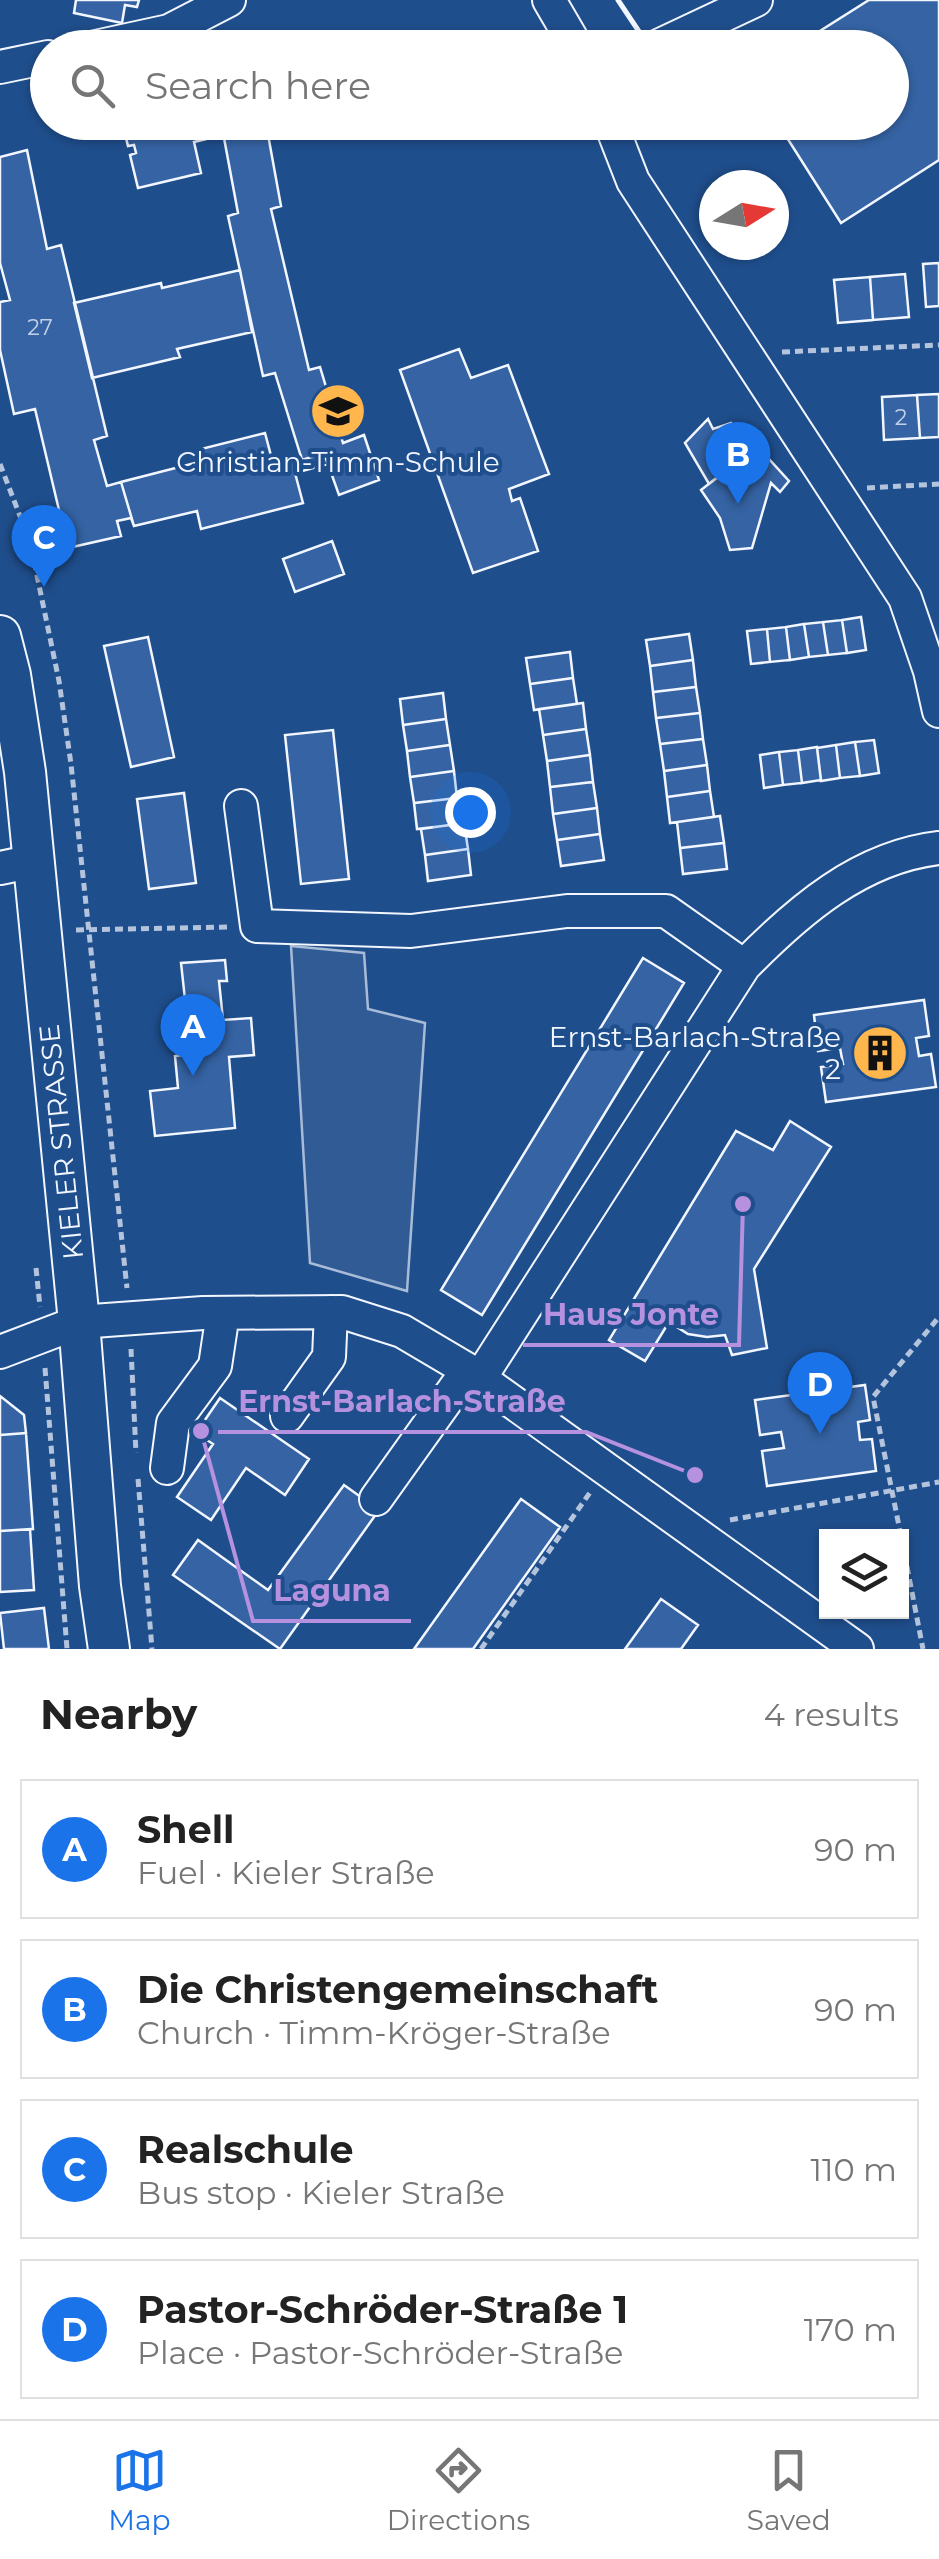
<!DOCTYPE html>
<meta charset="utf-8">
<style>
body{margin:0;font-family:Montserrat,sans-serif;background:#f2f2f2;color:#222}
.controls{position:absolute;right:30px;bottom:30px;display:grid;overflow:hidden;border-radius:0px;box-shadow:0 2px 8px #0004}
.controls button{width:90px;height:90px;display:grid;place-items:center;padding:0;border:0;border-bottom:2px solid #e0e0e0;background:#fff;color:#222;font:50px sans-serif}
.compass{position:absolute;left:699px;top:170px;width:90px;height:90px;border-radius:50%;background:#fff;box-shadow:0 2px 8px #0004;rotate:79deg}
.you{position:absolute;left:470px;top:812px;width:35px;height:35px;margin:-25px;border:8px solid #fff;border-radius:50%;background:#1a73e8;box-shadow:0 0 0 15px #1a73e833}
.badge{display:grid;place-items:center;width:65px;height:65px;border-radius:50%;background:#1a73e8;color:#fff;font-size:32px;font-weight:700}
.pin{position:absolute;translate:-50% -82px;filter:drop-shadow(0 2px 5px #0008)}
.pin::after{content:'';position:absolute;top:52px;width:35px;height:30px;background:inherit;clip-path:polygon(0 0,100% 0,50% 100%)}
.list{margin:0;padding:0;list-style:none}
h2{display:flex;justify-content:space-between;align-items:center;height:130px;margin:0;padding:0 40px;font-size:42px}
h2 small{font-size:32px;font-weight:400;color:#767676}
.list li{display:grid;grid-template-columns:65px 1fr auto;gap:30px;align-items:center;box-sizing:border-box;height:140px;margin:0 20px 20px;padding:0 20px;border:2px solid #e0e0e0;border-radius:0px}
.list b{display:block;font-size:38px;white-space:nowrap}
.list p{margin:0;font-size:32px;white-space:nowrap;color:#767676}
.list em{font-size:32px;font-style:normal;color:#767676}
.icon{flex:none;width:55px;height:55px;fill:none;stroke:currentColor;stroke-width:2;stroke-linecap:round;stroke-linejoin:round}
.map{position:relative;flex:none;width:939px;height:1649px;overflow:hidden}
.search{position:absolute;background:#fff;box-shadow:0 2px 8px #0004;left:30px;right:30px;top:30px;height:110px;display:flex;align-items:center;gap:25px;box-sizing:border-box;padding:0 35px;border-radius:55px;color:#767676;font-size:38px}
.sheet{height:770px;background:#fff}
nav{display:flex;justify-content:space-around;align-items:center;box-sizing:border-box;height:140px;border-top:2px solid #e0e0e0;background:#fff;font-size:28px;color:#767676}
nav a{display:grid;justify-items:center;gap:5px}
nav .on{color:#1a73e8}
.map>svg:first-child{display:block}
.built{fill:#305b95;stroke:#a8bbd7;stroke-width:2.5}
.building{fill:#3563a3;stroke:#f2f6ff;stroke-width:2.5}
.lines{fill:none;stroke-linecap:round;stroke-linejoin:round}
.minor-casing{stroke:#f2f6ff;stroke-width:36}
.major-casing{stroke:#f2f6ff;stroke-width:44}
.path{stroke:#b3c4dc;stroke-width:5;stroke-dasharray:8 5;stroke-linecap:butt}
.minor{stroke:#1f4e8c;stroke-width:32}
.major{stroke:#1f4e8c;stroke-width:40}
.wall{stroke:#f2f6ff;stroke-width:5}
.labels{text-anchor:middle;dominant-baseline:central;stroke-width:8;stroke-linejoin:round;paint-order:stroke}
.number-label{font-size:22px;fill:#c3d1e8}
.poi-label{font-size:28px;fill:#f2f6ff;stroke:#1f4e8c}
.street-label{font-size:28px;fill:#f2f6ff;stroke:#1f4e8c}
.leader{fill:none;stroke:#b691df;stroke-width:4}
.callout-dot{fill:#b691df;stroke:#1f4e8c;stroke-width:4}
.callout-label{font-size:30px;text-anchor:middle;font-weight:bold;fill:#b691df;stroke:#1f4e8c;stroke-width:8;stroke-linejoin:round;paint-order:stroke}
</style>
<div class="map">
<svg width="939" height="1649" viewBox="0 0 939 1649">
<rect width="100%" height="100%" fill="#1f4e8c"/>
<!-- built -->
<path class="built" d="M291 946 364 953 368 1009 425 1023 407 1291 310 1263Z"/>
<!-- building -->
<path class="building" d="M76 0H139L137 7 125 5 122 23 74 13Z
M869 0H939V160L841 223 777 122H892V48H793Z
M276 33 278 48H234L233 40Z
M122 122H200V125L221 122 223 135 194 142 201 173 138 188 130 155 136 153 134 145 128 146Z
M221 122H288L289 125 267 129 281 206 271 209 309 370 320 367 343 443 364 435 379 480 339 495 324 453 302 460 275 373 263 376 228 216 238 213Z
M27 150 47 249 61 245 107 436 94 440 107 486 121 482 134 526 131 518 117 521 121 536 68 548 35 409 14 414 0 350V302L10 300 0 263V157Z
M939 263V306L926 307 923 264Z
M240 270 252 332 177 349 180 357 92 378 74 303 161 283 162 288Z
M905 274 909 317 873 320 870 277Z
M870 277 873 320 838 323 834 280Z
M459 349 471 378 508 365 549 474 509 489 512 501 520 498 538 551 473 573 400 370Z
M939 394V437L920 438 917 395Z
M917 395 920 438 884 440 882 397Z
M708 419 713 429 731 423 745 457 709 484 685 443Z
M265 433 273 463 301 456 302 460 324 453 328 464 295 473 303 503 201 529 197 511 134 526 121 482 207 460 201 449Z
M757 446 789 481 780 492 771 483 752 548 730 550 720 518 701 490Z
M332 541 344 574 295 592 283 559Z
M861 617 866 650 847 653 842 620Z
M842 620 847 653 828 655 823 622Z
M823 622 828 655 809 657 804 624Z
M804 624 809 657 790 660 786 627Z
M786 627 790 660 770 662 767 629Z
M767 629 770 662 751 664 747 631Z
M689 634 693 660 650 666 646 640Z
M148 637 174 757 131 767 104 646Z
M570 652 573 678 530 684 526 658Z
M693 660 696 687 653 692 650 666Z
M573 678 577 704 534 710 530 684Z
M696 687 700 713 656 718 653 692Z
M443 693 446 719 403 725 400 699Z
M583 703 586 729 543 735 539 709Z
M700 713 703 739 660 744 656 718Z
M446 719 450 745 407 751 403 725Z
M586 729 590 755 547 761 543 735Z
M333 730 349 879 301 884 285 735Z
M703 739 707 765 664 771 660 744Z
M874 740 879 773 860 776 855 742Z
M855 742 860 776 840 778 836 745Z
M450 745 454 771 410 777 407 751Z
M836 745 840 778 821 781 817 748Z
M817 747 821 780 802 783 798 750Z
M798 750 802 783 783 785 779 752Z
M779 752 783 785 764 788 760 755Z
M590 755 593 782 550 787 547 761Z
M707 765 710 791 667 797 664 771Z
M454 771 457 798 414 803 410 777Z
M593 782 597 808 553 814 550 787Z
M710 791 714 817 670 823 667 797Z
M184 793 196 883 149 889 137 799Z
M457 798 460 824 417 829 414 803Z
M597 808 600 834 557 840 553 814Z
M720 816 724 843 680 848 677 822Z
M464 823 468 849 425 855 421 829Z
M600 834 604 860 561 866 557 840Z
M724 843 727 869 683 874 680 848Z
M468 849 471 875 428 881 425 855Z
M643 958 684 983 482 1315 441 1290Z
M225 960 227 981H219L223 1020 251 1018 254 1055 229 1057 235 1128 155 1136 150 1091 178 1088 175 1056 191 1054 181 963Z
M924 1000 929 1036 916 1038 919 1056 931 1054 936 1087 826 1102 821 1067 843 1064 840 1048 818 1051 814 1015Z
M790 1121 831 1147 754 1269 767 1348 732 1355 725 1335 707 1337 688 1334 669 1322 645 1361 609 1340 736 1131 773 1150Z
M865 1385 870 1420 858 1422 860 1440 872 1439 876 1471 767 1486 762 1451 784 1448 781 1432 760 1435 755 1400Z
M0 1396 24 1415 26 1433 0 1435Z
M220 1398 309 1459 285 1495 246 1468 211 1520 177 1497 213 1444 196 1433Z
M26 1433 33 1529 0 1531V1435Z
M344 1485 379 1510 280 1649 173 1575 198 1540 268 1590Z
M521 1499 560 1527 473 1649H414Z
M30 1529 34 1590 0 1592V1531Z
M661 1599 698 1625 681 1649H625Z
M44 1608 49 1649H4L0 1613Z"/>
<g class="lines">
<!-- minor casing -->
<g class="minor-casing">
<path id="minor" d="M549 0 577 48
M91 48 169 31 229 0
M654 48 756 0
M0 67 48 57
M610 122 633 181 905 598 930 671 939 711
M241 806 257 926 411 931 567 911H666L744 966
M0 868 34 861
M0 1352 79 1322 203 1313 342 1312 402 1331 468 1370 857 1649
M480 1378 744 966C798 911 860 857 939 848
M287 1416 329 1357 331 1312
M167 1468 173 1423 215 1366 223 1313
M376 1499 468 1370"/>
</g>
<!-- major casing -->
<g class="major-casing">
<path id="major" d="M0 636 10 675 25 772 79 1322 100 1586 109 1649"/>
</g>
<!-- path -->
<path class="path" d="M782 352 939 345
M0 464 30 542 59 681 71 764 127 1288
M867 488 939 484
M76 930 230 927
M36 1268 40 1307
M131 1349 136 1453
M45 1368 67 1649
M138 1479 152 1649
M730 1520 939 1482
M901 1536 873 1397 939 1317
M902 1541 923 1649
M481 1649 591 1491"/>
<!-- minor -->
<use href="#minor" class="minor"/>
<!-- major -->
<use href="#major" class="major"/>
<!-- wall -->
<path class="wall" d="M618 0 642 36 647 34"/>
</g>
<!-- icons -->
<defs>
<g id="school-disc" transform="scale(2.875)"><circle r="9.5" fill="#ffb74d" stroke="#1f4e8c"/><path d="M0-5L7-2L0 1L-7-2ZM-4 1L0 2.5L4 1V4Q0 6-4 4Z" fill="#111"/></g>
<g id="building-disc" transform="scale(2.875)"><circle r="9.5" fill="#ffb74d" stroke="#1f4e8c"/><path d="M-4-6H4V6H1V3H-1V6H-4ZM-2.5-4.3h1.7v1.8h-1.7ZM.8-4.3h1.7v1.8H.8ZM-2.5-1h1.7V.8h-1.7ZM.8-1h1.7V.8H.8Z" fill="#111"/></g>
</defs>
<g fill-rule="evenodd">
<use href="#school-disc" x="338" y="411"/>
<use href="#building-disc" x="880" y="1053"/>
</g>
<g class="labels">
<!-- number labels -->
<g class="number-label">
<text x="40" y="327">27</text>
<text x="901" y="417">2</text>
</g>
<!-- poi labels -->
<g class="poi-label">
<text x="338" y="462">Christian-Timm-Schule</text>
<text x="841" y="1037" text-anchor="end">Ernst-Barlach-Straße<tspan x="841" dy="32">2</tspan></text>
</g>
<!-- street labels -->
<g class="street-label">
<text transform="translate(61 1142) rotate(-96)">KIELER STRASSE</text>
</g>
</g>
<!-- callouts -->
<path class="leader" d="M743 1204L739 1345H523M695 1475L586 1432H218M201 1431L253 1621H411"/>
<g class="callout-dot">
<circle cx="743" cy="1204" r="10"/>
<circle cx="695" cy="1475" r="10"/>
<circle cx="201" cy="1431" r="10"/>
</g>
<g class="callout-label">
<text x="631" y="1325">Haus Jonte</text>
<text x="402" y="1412">Ernst-Barlach-Straße</text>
<text x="332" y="1601">Laguna</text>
</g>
</svg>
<div class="controls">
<button><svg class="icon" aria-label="layers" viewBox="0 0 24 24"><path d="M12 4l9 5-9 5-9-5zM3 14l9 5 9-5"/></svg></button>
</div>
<svg class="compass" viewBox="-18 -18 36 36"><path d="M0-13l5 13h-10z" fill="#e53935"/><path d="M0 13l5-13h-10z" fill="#767676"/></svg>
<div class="you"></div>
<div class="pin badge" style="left:193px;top:1076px">A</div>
<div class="pin badge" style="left:738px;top:504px">B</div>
<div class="pin badge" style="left:44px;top:587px">C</div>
<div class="pin badge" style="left:820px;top:1434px">D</div>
<div class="search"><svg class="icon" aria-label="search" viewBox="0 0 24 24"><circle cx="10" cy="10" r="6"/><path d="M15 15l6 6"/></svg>Search here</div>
</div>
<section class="sheet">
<h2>Nearby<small>4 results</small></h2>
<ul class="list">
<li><span class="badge">A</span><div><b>Shell</b><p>Fuel · Kieler Straße</p></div><em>90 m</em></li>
<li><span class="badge">B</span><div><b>Die Christengemeinschaft</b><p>Church · Timm-Kröger-Straße</p></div><em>90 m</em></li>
<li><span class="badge">C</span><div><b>Realschule</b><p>Bus stop · Kieler Straße</p></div><em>110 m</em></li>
<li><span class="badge">D</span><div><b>Pastor-Schröder-Straße 1</b><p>Place · Pastor-Schröder-Straße</p></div><em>170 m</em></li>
</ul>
</section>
<nav>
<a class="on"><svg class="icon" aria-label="map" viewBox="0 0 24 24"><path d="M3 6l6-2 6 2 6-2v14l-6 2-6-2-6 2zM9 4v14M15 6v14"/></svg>Map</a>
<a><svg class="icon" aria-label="directions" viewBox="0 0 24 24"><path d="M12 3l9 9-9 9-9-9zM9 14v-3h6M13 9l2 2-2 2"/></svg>Directions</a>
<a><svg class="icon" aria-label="saved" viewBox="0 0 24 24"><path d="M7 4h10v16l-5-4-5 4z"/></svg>Saved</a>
</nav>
